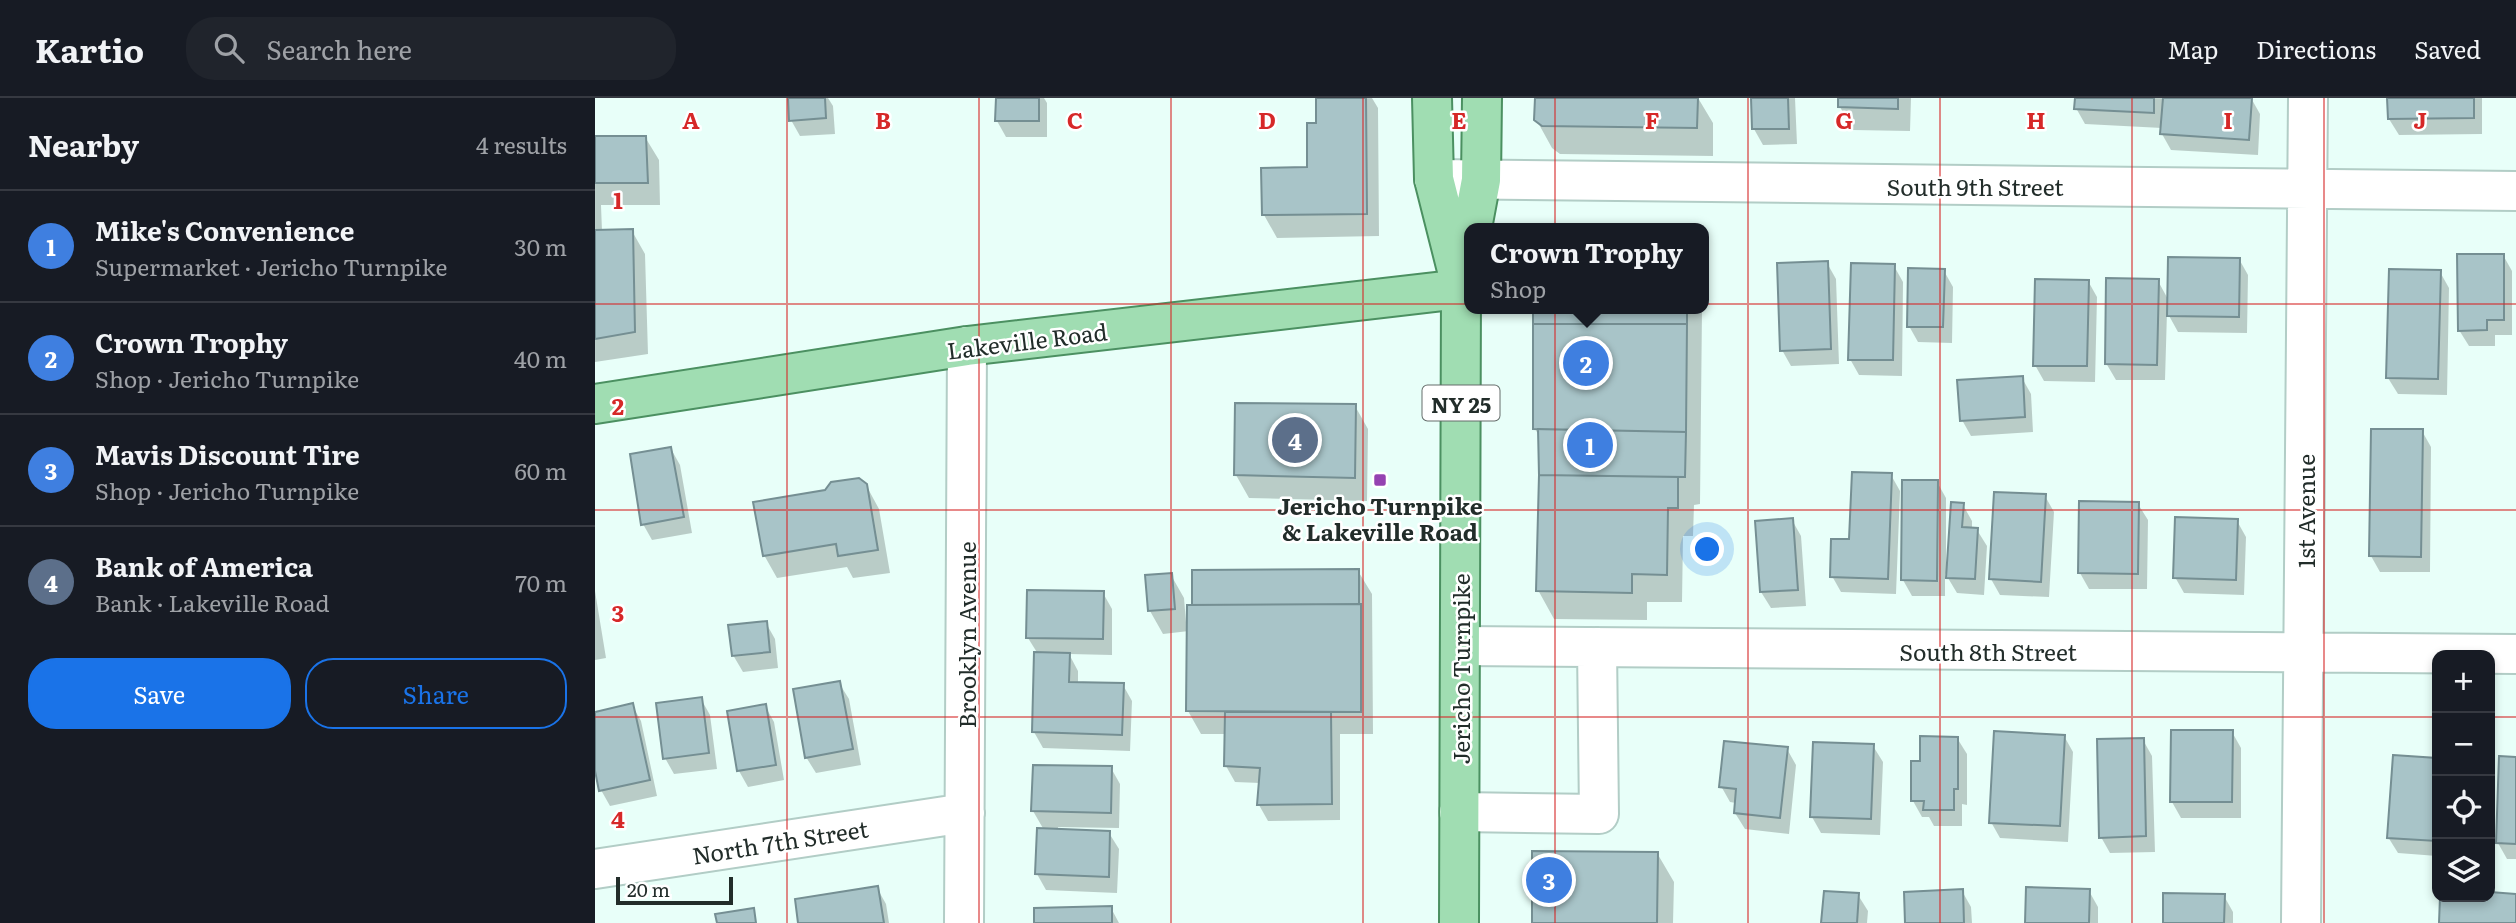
<!DOCTYPE html>
<meta charset="utf-8">
<style>
body{margin:0;font-family:Literata,serif;background:#20242c;color:#f1f3f6}
.controls{position:absolute;right:21px;bottom:21px;display:grid;overflow:hidden;border-radius:14px;box-shadow:0 4px 10px #0003}
.controls button{width:63px;height:63px;display:grid;place-items:center;padding:0;border:0;border-bottom:2px solid #363941;background:#171b24;color:#f1f3f6;font:35px sans-serif}
.scale{position:absolute;left:21px;bottom:18px;width:117px;box-sizing:border-box;padding-left:7px;border:4px solid #222d2a;border-top:0;font-size:19px;line-height:24px;white-space:nowrap;color:#222d2a;-webkit-text-stroke:5px #fff;paint-order:stroke}
.you{position:absolute;left:1113px;top:452px;width:24px;height:24px;margin:-18px;border:5px solid #fff;border-radius:50%;background:#1a73e8;box-shadow:0 0 0 10px #1a73e833}
.badge{display:grid;place-items:center;width:46px;height:46px;border-radius:50%;background:#1a73e8;color:#fff;font-size:23px;font-weight:700}
.pin{position:absolute;translate:-50% -50%;border:4px solid #fff;box-shadow:0 2px 7px #0006}
.popup{position:absolute;left:869px;top:125px;width:245px;height:91px;box-sizing:border-box;display:grid;place-content:center;border-radius:14px;background:#171b24;filter:drop-shadow(0 2px 5px #0005);font-size:23px;white-space:nowrap;color:#9ea1a6}
.popup b{font-size:26px;color:#f1f3f6}
.popup::after{content:'';position:absolute;left:50%;top:100%;margin-left:-14px;border:14px solid transparent;border-top-color:#171b24}
.list{margin:0;padding:0;list-style:none}
h2{display:flex;justify-content:space-between;align-items:center;height:91px;margin:0;padding:0 28px;font-size:30px}
h2 small{font-size:23px;font-weight:400;color:#9ea1a6}
.list li{display:grid;grid-template-columns:46px 1fr auto;gap:21px;align-items:center;box-sizing:border-box;height:112px;padding:0 28px;border-top:2px solid #363941}
.list b{display:block;font-size:26px;white-space:nowrap}
.list p{margin:0;font-size:23px;white-space:nowrap;color:#9ea1a6}
.list em{font-size:23px;font-style:normal;color:#9ea1a6}
.actions{display:flex;gap:14px;padding:21px 28px}
.actions a{flex:1;padding:16px 0;border:2px solid #1a73e8;border-radius:28px;text-align:center;font-size:24px;color:#1a73e8}
.actions .main{background:#1a73e8;color:#fff}
.icon{flex:none;width:38px;height:38px;fill:none;stroke:currentColor;stroke-width:2;stroke-linecap:round;stroke-linejoin:round}
.map{position:relative;flex:none;width:1921px;height:825px;overflow:hidden}
header{display:flex;align-items:center;gap:42px;box-sizing:border-box;height:98px;padding:0 35px;background:#171b24;border-bottom:2px solid #363941}
header strong{font-size:33px}
nav{display:flex;gap:38px;margin-inline-start:auto;font-size:24px}
.search{width:490px;height:63px;background:#20242c;display:flex;align-items:center;gap:18px;box-sizing:border-box;padding:0 24px;border-radius:28px;color:#9ea1a6;font-size:26px}
main{display:flex}
aside{flex:1;background:#171b24}
.map>svg:first-child{display:block}
.shadow{fill:#0003}
.building{fill:#a8c4c8;stroke:#758f93;stroke-width:2}
.lines{fill:none;stroke-linecap:round;stroke-linejoin:round}
.minor-casing{stroke:#b2cdc6;stroke-width:42}
.major-casing{stroke:#4b9061;stroke-width:42}
.minor{stroke:#fff;stroke-width:38}
.major{stroke:#a0ddb2;stroke-width:38}
.grid{fill:none;stroke:#d62828;stroke-width:2;stroke-opacity:0.55}
.poi-dot{fill:#9542b1;stroke:#fff;stroke-width:2.5}
.labels{text-anchor:middle;dominant-baseline:central;stroke-width:5;stroke-linejoin:round;paint-order:stroke}
.shield{fill:#fff;stroke:#646c6a;stroke-width:2}
.shield-label{font-size:21px;font-weight:bold;fill:#222d2a}
.street-label{font-size:23px;fill:#222d2a;stroke:#fff}
.poi-label{font-size:23px;font-weight:bold;fill:#222d2a;stroke:#fff}
.grid-label{font-size:23px;text-anchor:middle;font-weight:bold;fill:#d62828;stroke:#fff;stroke-width:5;stroke-linejoin:round;paint-order:stroke}
</style>
<header>
<strong>Kartio</strong>
<div class="search"><svg class="icon" aria-label="search" viewBox="0 0 24 24"><circle cx="10" cy="10" r="6"/><path d="M15 15l6 6"/></svg>Search here</div>
<nav><a>Map</a><a>Directions</a><a>Saved</a></nav>
</header>
<main>
<aside>
<h2>Nearby<small>4 results</small></h2>
<ul class="list">
<li><span class="badge" style="background:#3f7fe0">1</span><div><b>Mike's Convenience</b><p>Supermarket · Jericho Turnpike</p></div><em>30 m</em></li>
<li><span class="badge" style="background:#3f7fe0">2</span><div><b>Crown Trophy</b><p>Shop · Jericho Turnpike</p></div><em>40 m</em></li>
<li><span class="badge" style="background:#3f7fe0">3</span><div><b>Mavis Discount Tire</b><p>Shop · Jericho Turnpike</p></div><em>60 m</em></li>
<li><span class="badge" style="background:#5c6f8a">4</span><div><b>Bank of America</b><p>Bank · Lakeville Road</p></div><em>70 m</em></li>
</ul>
<div class="actions"><a class="main">Save</a><a>Share</a></div>
</aside>
<div class="map">
<svg width="1921" height="825" viewBox="0 0 1921 825">
<rect width="100%" height="100%" fill="#e8fff9"/>
<!-- shadow -->
<path class="shadow" d="M195 0H233L238 8 240 36 205 38 196 22Z
M402 0H449L452 5V39H411L402 23Z
M723 0H777L783 10 784 138 682 140 669 117 714 70 723 27Z
M941 0H1103L1118 25V58L965 56 957 50 941 21Z
M1158 0H1200L1202 46 1168 47 1159 31Z
M1245 0H1316L1315 33 1258 32 1245 9Z
M1481 0H1656L1665 16 1663 57 1576 52 1567 36V30L1490 26 1481 10Z
M1794 0H1887V36L1804 37 1794 21Z
M50 39 64 62 65 107H6L7 133H37L50 156 53 256 0 264V40Z
M1908 157 1917 173V237H1900V248H1874L1864 232Z
M1644 161 1653 177 1652 235 1583 234 1572 214 1570 282H1521L1511 265 1563 183 1574 203Z
M1232 165 1241 181 1244 266 1196 268 1187 252Z
M1299 168 1308 184 1307 278 1264 277 1255 261Z
M1349 173 1358 189 1357 245 1323 244 1314 228Z
M1845 174 1854 190 1852 297 1803 296 1793 280Z
M1493 183 1502 199 1500 284 1449 283 1440 267Z
M940 211H1107L1105 406 1099 407 1098 438H1088L1087 504H1052V522L959 521 943 492 946 377 945 339 940 331Z
M1427 280 1436 296 1438 334 1376 338 1367 322Z
M760 308 773 331 772 403 654 400 641 377Z
M1827 333 1836 349 1835 474H1785L1776 458Z
M76 351 85 367 97 435 57 442 48 426Z
M1296 377 1305 393 1301 496 1246 494 1237 478Z
M1342 384 1351 400V464H1354L1368 407 1377 423V431L1382 432 1392 448 1389 497 1362 495 1350 475V498H1317L1308 482Z
M271 387 284 411 295 475 258 480 252 469 182 480 169 457Z
M1450 398 1459 414 1454 499 1405 497 1396 481Z
M1543 406 1553 422 1552 491H1494L1485 475Z
M1197 422 1206 438 1211 508 1176 510 1166 494Z
M1642 423 1651 439 1649 497 1589 495 1580 479Z
M763 473 777 496 778 636H745V722L673 723 664 707 665 685 640 684 631 668 632 636H606L593 613 594 533 568 536 555 513 576 477 589 500 591 524Z
M0 493 11 560 0 562Z
M508 495 517 511V557L474 556 483 573V586L528 587 537 603 535 653 448 650 439 634 443 556 433 540Z
M171 525 180 541 183 570 148 574 138 557Z
M244 585 254 601 266 667 221 675 211 659Z
M106 601 115 617 122 671 79 676 70 660Z
M37 607 46 623 62 698 15 708 6 692 0 664V615Z
M170 608 179 624 189 682 153 689 144 673Z
M1637 634 1646 650V720H1586L1577 704Z
M1469 638 1478 654 1473 744 1405 740 1396 724Z
M1362 640 1372 656V707L1367 706V728H1339L1334 719H1327L1318 703 1327 664Z
M1548 642 1557 658 1560 754 1515 755 1506 739Z
M1278 648 1288 664 1285 737 1226 735 1217 719Z
M1192 651 1201 667 1194 736 1150 731 1140 715 1141 705 1135 704 1126 688Z
M1799 659 1842 662V758L1803 755 1793 739Z
M1921 660V761H1912L1903 745Z
M516 670 525 686 524 730 463 729V732L514 735 524 751 522 795 451 792 442 776 449 732 438 713Z
M1062 755 1079 784 1078 825H938Z
M282 790 291 806 294 825H205Z
M1367 793 1376 809 1377 825H1312Z
M1494 793 1503 809V825H1432Z
M1263 797 1273 813 1272 825H1228Z
M1629 798 1638 814V825H1569Z
M516 810 524 825H441Z"/>
<!-- building -->
<path class="building" d="M193 0H230L231 20 194 23Z
M401 0H444V23H400Z
M721 0H771L772 116 667 117 666 70 712 69V25H721Z
M940 0H1103L1102 30 947 28 939 22Z
M1156 0H1193L1194 31H1157Z
M1243 0H1303V11L1243 9Z
M1480 0H1559V15L1479 11Z
M1568 0H1657L1654 42 1565 36Z
M1792 0H1879V20L1793 21Z
M0 38H51L53 85H0Z
M38 131 40 234 0 241V132Z
M1862 156H1909V222H1892V232L1863 233Z
M1573 159 1645 160 1644 219 1572 218Z
M1233 163 1236 251 1185 253 1182 165Z
M1256 165 1300 166 1298 262H1253Z
M1313 170 1350 171 1348 229H1312Z
M1794 171 1846 172 1843 281 1791 280Z
M1511 180 1564 181 1562 267 1510 266Z
M1440 181 1494 182 1492 268H1438Z
M938 211H1092V226H938Z
M938 226H1092L1091 334 938 331Z
M1428 278 1430 319 1365 323 1362 282Z
M640 305 761 306 760 380 639 377Z
M943 331 1091 334 1090 379 944 377Z
M1776 331H1828L1826 459 1774 458Z
M76 349 89 419 46 427 35 356Z
M1257 374 1297 375 1293 481 1235 479 1236 441H1254Z
M944 377 1083 379V410H1073L1072 477 1037 476V495L941 493Z
M264 380 272 386 283 452 243 458 241 446 168 458 158 404 230 392 236 384Z
M1307 382H1343L1342 483 1306 482Z
M1399 394 1451 396 1446 484 1394 481Z
M1484 403 1544 404 1543 476 1483 475Z
M1356 404 1369 405 1367 429 1383 430 1380 481 1351 480Z
M1580 419 1643 421 1641 482 1578 480Z
M1198 420 1203 492 1165 494 1160 423Z
M764 471V506L597 507V472Z
M577 475 580 511 553 513 550 477Z
M432 492 509 493 508 541 431 540Z
M766 506V614L591 613 592 507Z
M172 523 175 554 137 558 133 527Z
M439 554 475 555 474 584 529 585 527 637 437 634Z
M245 583 258 651 210 660 198 591Z
M107 599 114 655 68 661 61 605Z
M38 605 55 682 4 693 0 673V614Z
M171 606 181 667 142 673 132 613Z
M630 614H736L737 706 662 707 665 670 629 668Z
M1576 632H1638L1637 704H1575Z
M1399 633 1470 637 1465 728 1394 725Z
M1325 638 1363 639V691H1359V712H1328L1329 703H1316V663H1325Z
M1549 640 1551 738 1504 740 1502 641Z
M1129 643 1193 649 1185 720 1139 715 1141 691 1124 689Z
M1218 644 1279 646 1276 721 1215 719Z
M1798 657 1842 660V743L1792 740Z
M1904 658 1921 659V746L1901 745Z
M438 667 517 668 516 715 436 713Z
M442 730 515 733 514 779 440 776Z
M937 753 1063 754 1062 825H937Z
M283 788 289 825H203L200 801Z
M1431 789 1495 791 1494 825H1430Z
M1368 791 1369 825H1310L1309 794Z
M1229 793 1264 795 1262 825H1226Z
M1895 794 1921 796V825H1844L1845 799H1895Z
M1568 795 1630 796 1629 825H1568Z
M517 808V825H439V810Z
M159 810 161 825H122L120 816Z"/>
<g class="lines">
<!-- minor casing -->
<g class="minor-casing">
<path id="minor" d="M839 81 1921 93
M865 548 1921 556
M864 714 1004 716 1002 549
M0 771 370 715
M369 825 372 248
M1706 825 1713 0"/>
</g>
<!-- major casing -->
<g class="major-casing">
<path id="major" d="M837 0 839 81 865 184
M877 130 886 82 887 0
M0 306 372 248 866 191
M864 825 866 191 874 150"/>
</g>
<!-- minor -->
<use href="#minor" class="minor"/>
<!-- major -->
<use href="#major" class="major"/>
</g>
<!-- grid -->
<path class="grid" d="M192 0V825M384 0V825M576 0V825M768 0V825M960 0V825M1153 0V825M1345 0V825M1537 0V825M1729 0V825M0 206H1921M0 412H1921M0 619H1842M1895 619H1921"/>
<!-- markers -->
<rect class="poi-dot" x="778" y="375" width="14" height="14" rx="3.5"/>
<g class="labels">
<!-- shield labels -->
<rect class="shield" x="827.5" y="287.5" width="77" height="35" rx="5"/>
<g class="shield-label">
<text x="866" y="305">NY 25</text>
</g>
<!-- street labels -->
<g class="street-label">
<text x="1380" y="88">South 9th Street</text>
<text transform="translate(432 242) rotate(-7)">Lakeville Road</text>
<text transform="translate(1710 413) rotate(-90)">1st Avenue</text>
<text transform="translate(371 537) rotate(-90)">Brooklyn Avenue</text>
<text x="1393" y="553">South 8th Street</text>
<text transform="translate(865 571) rotate(-90)">Jericho Turnpike</text>
<text transform="translate(185 743) rotate(-9)">North 7th Street</text>
</g>
<!-- poi labels -->
<g class="poi-label">
<text x="785" y="407">Jericho Turnpike<tspan x="785" dy="26">&amp; Lakeville Road</tspan></text>
</g>
</g>
<g class="grid-label">
<text x="96" y="31">A</text>
<text x="288" y="31">B</text>
<text x="480" y="31">C</text>
<text x="672" y="31">D</text>
<text x="864" y="31">E</text>
<text x="1057" y="31">F</text>
<text x="1249" y="31">G</text>
<text x="1441" y="31">H</text>
<text x="1633" y="31">I</text>
<text x="1825" y="31">J</text>
<text x="23" y="111">1</text>
<text x="23" y="317">2</text>
<text x="23" y="524">3</text>
<text x="23" y="730">4</text>
</g>
</svg>
<div class="controls">
<button>+</button>
<button>−</button>
<button><svg class="icon" aria-label="locate" viewBox="0 0 24 24"><circle cx="12" cy="12" r="6"/><path d="M12 2v4M12 18v4M2 12h4M18 12h4"/></svg></button>
<button><svg class="icon" aria-label="layers" viewBox="0 0 24 24"><path d="M12 4l9 5-9 5-9-5zM3 14l9 5 9-5"/></svg></button>
</div>
<div class="scale">20 m</div>
<div class="you"></div>
<div class="pin badge" style="left:995px;top:347px;background:#3f7fe0">1</div>
<div class="pin badge" style="left:991px;top:265px;background:#3f7fe0">2</div>
<div class="popup"><b>Crown Trophy</b>Shop</div>
<div class="pin badge" style="left:954px;top:782px;background:#3f7fe0">3</div>
<div class="pin badge" style="left:700px;top:342px;background:#5c6f8a">4</div>
</div>
</main>
